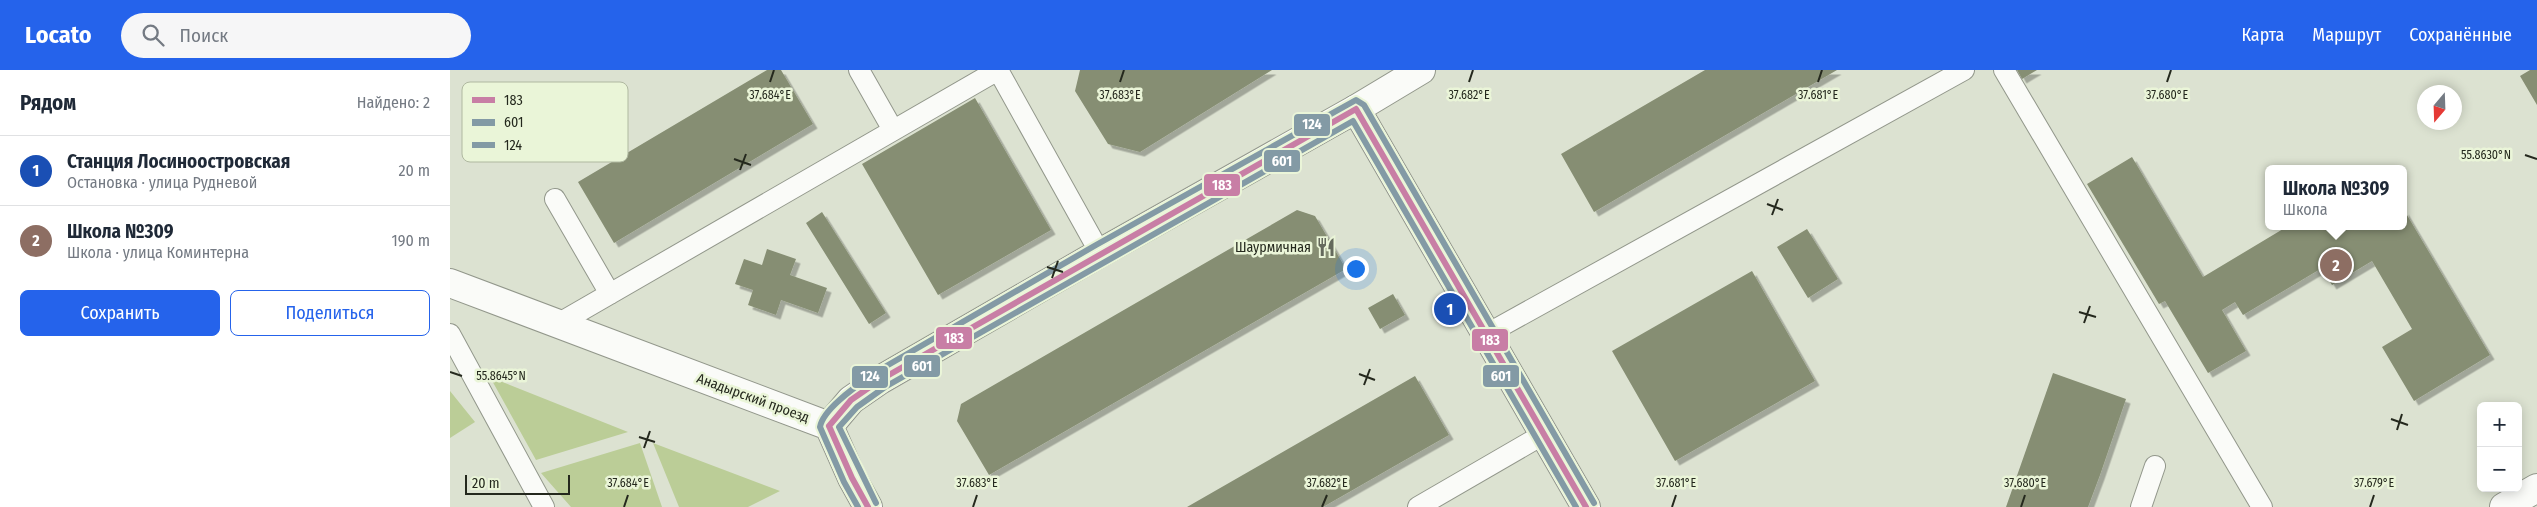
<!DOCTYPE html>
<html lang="ru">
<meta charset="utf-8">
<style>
body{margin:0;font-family:"Fira Sans Condensed",sans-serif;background:#f6f6f7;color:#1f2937}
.controls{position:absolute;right:15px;bottom:15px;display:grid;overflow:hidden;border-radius:8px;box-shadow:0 2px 12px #0003}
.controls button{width:45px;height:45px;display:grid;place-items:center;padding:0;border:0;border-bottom:1px solid #e0e1e3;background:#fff;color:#1f2937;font:25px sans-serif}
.compass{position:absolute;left:1967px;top:15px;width:45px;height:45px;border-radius:50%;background:#fff;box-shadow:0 2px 12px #0003;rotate:199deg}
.scale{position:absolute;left:15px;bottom:12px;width:105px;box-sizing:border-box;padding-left:5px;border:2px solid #24281d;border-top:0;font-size:14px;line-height:18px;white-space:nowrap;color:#24281d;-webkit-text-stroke:4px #eaf5d8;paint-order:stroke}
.you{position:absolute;left:905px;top:198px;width:18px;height:18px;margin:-12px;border:4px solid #fff;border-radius:50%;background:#1a73e8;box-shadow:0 0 0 8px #1a73e833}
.badge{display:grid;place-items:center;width:32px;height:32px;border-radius:50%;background:#2563eb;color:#fff;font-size:16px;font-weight:700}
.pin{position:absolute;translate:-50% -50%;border:2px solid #fff;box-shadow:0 1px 5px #0006}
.popup{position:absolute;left:1815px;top:95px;width:142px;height:65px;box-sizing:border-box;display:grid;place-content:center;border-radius:8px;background:#fff;filter:drop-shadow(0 1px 4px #0005);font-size:16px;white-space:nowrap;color:#747a83}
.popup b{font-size:19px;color:#1f2937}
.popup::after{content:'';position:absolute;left:50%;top:100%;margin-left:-10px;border:10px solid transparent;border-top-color:#fff}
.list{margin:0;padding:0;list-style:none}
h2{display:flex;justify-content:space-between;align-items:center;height:65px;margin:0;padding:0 20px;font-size:21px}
h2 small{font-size:16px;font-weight:400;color:#747a83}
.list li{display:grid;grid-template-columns:32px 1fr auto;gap:15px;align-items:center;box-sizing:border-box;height:70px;padding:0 20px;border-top:1px solid #e0e1e3}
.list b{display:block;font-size:19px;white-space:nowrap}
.list p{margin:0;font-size:16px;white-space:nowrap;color:#747a83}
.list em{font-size:16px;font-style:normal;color:#747a83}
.actions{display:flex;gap:10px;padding:15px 20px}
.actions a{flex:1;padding:11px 0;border:1px solid #2563eb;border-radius:8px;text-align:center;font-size:18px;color:#2563eb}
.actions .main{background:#2563eb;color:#fff}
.icon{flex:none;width:28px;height:28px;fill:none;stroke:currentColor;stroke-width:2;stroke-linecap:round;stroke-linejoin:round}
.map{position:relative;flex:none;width:2087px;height:437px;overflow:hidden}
header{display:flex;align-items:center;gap:30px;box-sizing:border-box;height:70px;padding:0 25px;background:#2563eb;color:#fff}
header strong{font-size:24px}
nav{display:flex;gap:28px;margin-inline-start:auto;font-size:18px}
.search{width:350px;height:45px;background:#f6f6f7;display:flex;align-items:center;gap:12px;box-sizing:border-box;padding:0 18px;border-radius:28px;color:#747a83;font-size:19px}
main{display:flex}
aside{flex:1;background:#fff}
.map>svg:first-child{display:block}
.green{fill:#bbcd97}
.building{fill:#868e73;filter:url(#shadow)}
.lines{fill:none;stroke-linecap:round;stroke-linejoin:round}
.service-casing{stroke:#92978b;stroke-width:22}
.minor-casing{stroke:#92978b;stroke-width:30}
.tertiary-casing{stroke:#92978b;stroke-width:30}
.service{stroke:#fafbf8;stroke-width:20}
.minor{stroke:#fafbf8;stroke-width:28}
.tertiary{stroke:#fafbf8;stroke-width:28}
.bus-1-casing{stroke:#eaf5d8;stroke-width:10}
.bus-2-casing{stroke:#eaf5d8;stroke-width:10}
.bus-3-casing{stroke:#eaf5d8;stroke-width:10}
.bus-1{stroke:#c87ea5;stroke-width:6}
.bus-2{stroke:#839aa5;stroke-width:6}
.bus-3{stroke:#839aa5;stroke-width:6}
.ticks{fill:none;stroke:#24281d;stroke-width:2}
.labels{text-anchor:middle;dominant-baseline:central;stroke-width:5;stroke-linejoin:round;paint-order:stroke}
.poi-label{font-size:14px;fill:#24281d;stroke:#eaf5d8;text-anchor:end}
.street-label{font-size:14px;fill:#24281d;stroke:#eaf5d8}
.key{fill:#eaf5d8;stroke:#afb8a0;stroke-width:1}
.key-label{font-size:14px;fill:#24281d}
.ticks-label{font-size:12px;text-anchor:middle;fill:#24281d;stroke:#eaf5d8;stroke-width:5;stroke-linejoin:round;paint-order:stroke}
.line-badge{stroke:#eaf5d8;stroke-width:2}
.badge-label{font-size:14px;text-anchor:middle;font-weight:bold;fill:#fff}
</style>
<header>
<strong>Locato</strong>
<div class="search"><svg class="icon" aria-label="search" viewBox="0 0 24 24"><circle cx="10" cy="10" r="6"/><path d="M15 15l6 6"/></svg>Поиск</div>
<nav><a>Карта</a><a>Маршрут</a><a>Сохранённые</a></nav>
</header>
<main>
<aside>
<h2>Рядом<small>Найдено: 2</small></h2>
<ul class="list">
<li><span class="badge" style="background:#1a4fb4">1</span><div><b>Станция Лосиноостровская</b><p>Остановка · улица Рудневой</p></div><em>20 m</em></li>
<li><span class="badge" style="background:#8d6e63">2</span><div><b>Школа №309</b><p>Школа · улица Коминтерна</p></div><em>190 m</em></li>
</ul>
<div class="actions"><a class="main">Сохранить</a><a>Поделиться</a></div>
</aside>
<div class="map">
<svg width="2087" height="437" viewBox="0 0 2087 437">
<defs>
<filter id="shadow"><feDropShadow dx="4.5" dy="4.5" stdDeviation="0" flood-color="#0004"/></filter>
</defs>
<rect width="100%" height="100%" fill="#dce2d1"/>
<!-- green -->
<path class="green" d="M40 307 178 362 86 390Z
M0 321 25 352 0 368Z
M190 373 212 437H121L91 403Z
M203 373 330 421 298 437H229Z"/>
<!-- building -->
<path class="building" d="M317 0H331L363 54 164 173 128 112Z
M630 0H822L690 82 658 74 625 21Z
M1255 0H1387L1144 142 1111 84Z
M1567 0H1587L1572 9Z
M2080 0H2087V35L2070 6Z
M525 28 601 160 488 225 412 94Z
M1682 87 1753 207 1838 156H1954V140L2040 285 1964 331 1932 277 1962 259 1922 191 1882 215 1872 198 1793 245 1785 232 1772 240 1796 281 1758 303 1715 231 1709 234 1637 114Z
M847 140 865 146 896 199 539 405 507 351 511 334Z
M372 142 436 243 419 254 356 153Z
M1357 159 1388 209 1358 228 1327 177Z
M317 179 346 189 340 205 377 218 368 243 331 230 326 245 298 235 303 220 285 214 294 189 312 195Z
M1302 201 1365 311 1225 391 1162 281Z
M943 224 955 245 930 259 918 238Z
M1603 303 1676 329 1650 405 1638 437H1556Z
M965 306 999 365 948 394 873 437H737Z"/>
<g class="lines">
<!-- service casing -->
<g class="service-casing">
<path id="service" d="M409 0 443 60
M548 0 650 183
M1554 0 1812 437
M105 129 160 224
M106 255 548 0
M0 264 94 437
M1037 264 1514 0
M968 437 1094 364
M1691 437 1705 396"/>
</g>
<!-- minor casing -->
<g class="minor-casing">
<path id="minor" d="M906 39 971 0"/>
</g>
<!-- tertiary casing -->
<g class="tertiary-casing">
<path id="tertiary" d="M0 213 379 356
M379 356 401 330 430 310 650 183 906 39 1136 437
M379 356 402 408 418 437
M2054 437 2087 418"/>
</g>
<!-- service -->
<use href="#service" class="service"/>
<!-- minor -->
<use href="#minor" class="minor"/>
<!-- tertiary -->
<use href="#tertiary" class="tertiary"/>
<!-- bus-1 casing -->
<g class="bus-1-casing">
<path id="bus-1" d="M906 39 1136 437
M379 356 401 330 430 310 906 39
M379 356 402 408 418 437"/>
</g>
<!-- bus-2 casing -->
<g class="bus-2-casing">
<path id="bus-2" d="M426 433 389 357 407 337 435 317 903 51 1126 437"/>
</g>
<!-- bus-3 casing -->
<g class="bus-3-casing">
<path id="bus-3" d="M408 437 394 412 370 357C373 338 411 313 426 302L646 175 906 30 914 35 1144 433"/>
</g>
<!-- bus-1 -->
<use href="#bus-1" class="bus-1"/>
<!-- bus-2 -->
<use href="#bus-2" class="bus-2"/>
<!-- bus-3 -->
<use href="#bus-3" class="bus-3"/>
</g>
<!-- ticks -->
<path class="ticks" d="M320 12 324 0M670 12 674 0M1019 12 1023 0M1368 12 1372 0M1717 12 1721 0M2075 85 2087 89M284 89 301 95M290 100 296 84M1317 134 1333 140M1322 145 1328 129M597 197 613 202M602 208 608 191M1629 242 1646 247M1634 253 1640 236M0 302 12 306M909 304 925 310M914 315 920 299M1941 349 1958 355M1947 360 1952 344M189 367 205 372M194 378 200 361M174 437 178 425M523 437 527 425M872 437 877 425M1222 437 1226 425M1571 437 1575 425M1920 437 1924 425"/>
<!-- icons -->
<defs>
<g id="restaurant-bare" transform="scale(1.5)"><path d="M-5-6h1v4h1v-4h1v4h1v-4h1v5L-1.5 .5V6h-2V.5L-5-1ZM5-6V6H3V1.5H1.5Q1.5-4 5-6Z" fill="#64695c" stroke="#eaf5d8" stroke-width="2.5" paint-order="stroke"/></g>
</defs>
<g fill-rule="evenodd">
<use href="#restaurant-bare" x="876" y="177"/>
</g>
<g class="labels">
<!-- poi labels -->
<g class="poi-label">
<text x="861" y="177">Шаурмичная</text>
</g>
<!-- street labels -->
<g class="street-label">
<text transform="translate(303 328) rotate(20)">Анадырский проезд</text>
</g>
</g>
<!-- legend -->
<rect x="12" y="12" width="166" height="80" rx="8" class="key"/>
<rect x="22" y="27" width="23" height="6" fill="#c87ea5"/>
<rect x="22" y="49" width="23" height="7" fill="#839aa5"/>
<rect x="22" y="72" width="23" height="6" fill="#839aa5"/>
<g class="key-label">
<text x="54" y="35">183</text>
<text x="54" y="57">601</text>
<text x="54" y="80">124</text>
</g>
<g class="ticks-label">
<text x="320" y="29">37.684°E</text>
<text x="670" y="29">37.683°E</text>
<text x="1019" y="29">37.682°E</text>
<text x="1368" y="29">37.681°E</text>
<text x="1717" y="29">37.680°E</text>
<text x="2036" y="89">55.8630°N</text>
<text x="51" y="310">55.8645°N</text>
<text x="178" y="417">37.684°E</text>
<text x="527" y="417">37.683°E</text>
<text x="877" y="417">37.682°E</text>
<text x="1226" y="417">37.681°E</text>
<text x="1575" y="417">37.680°E</text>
<text x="1924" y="417">37.679°E</text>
</g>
<g class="line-badge">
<rect x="843" y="43" width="38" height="24" rx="5" fill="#839aa5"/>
<rect x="813" y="79" width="38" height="24" rx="5" fill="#839aa5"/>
<rect x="753" y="103" width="38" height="24" rx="5" fill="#c87ea5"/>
<rect x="485" y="256" width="38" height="24" rx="5" fill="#c87ea5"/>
<rect x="1021" y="258" width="38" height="24" rx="5" fill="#c87ea5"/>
<rect x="453" y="284" width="38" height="24" rx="5" fill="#839aa5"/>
<rect x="1032" y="294" width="38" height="24" rx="5" fill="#839aa5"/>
<rect x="401" y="295" width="38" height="24" rx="5" fill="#839aa5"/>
</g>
<g class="badge-label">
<text x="862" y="59">124</text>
<text x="832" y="96">601</text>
<text x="772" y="120">183</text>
<text x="504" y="273">183</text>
<text x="1040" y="275">183</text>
<text x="472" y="301">601</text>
<text x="1051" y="311">601</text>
<text x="420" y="311">124</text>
</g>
</svg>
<div class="controls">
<button>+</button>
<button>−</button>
</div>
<svg class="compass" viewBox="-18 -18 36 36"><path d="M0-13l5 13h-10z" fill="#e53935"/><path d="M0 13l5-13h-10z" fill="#747a83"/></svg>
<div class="scale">20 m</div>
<div class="you"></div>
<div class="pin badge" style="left:1000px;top:239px;background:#1a4fb4">1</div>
<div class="pin badge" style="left:1886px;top:195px;background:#8d6e63">2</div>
<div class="popup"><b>Школа №309</b>Школа</div>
</div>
</main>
